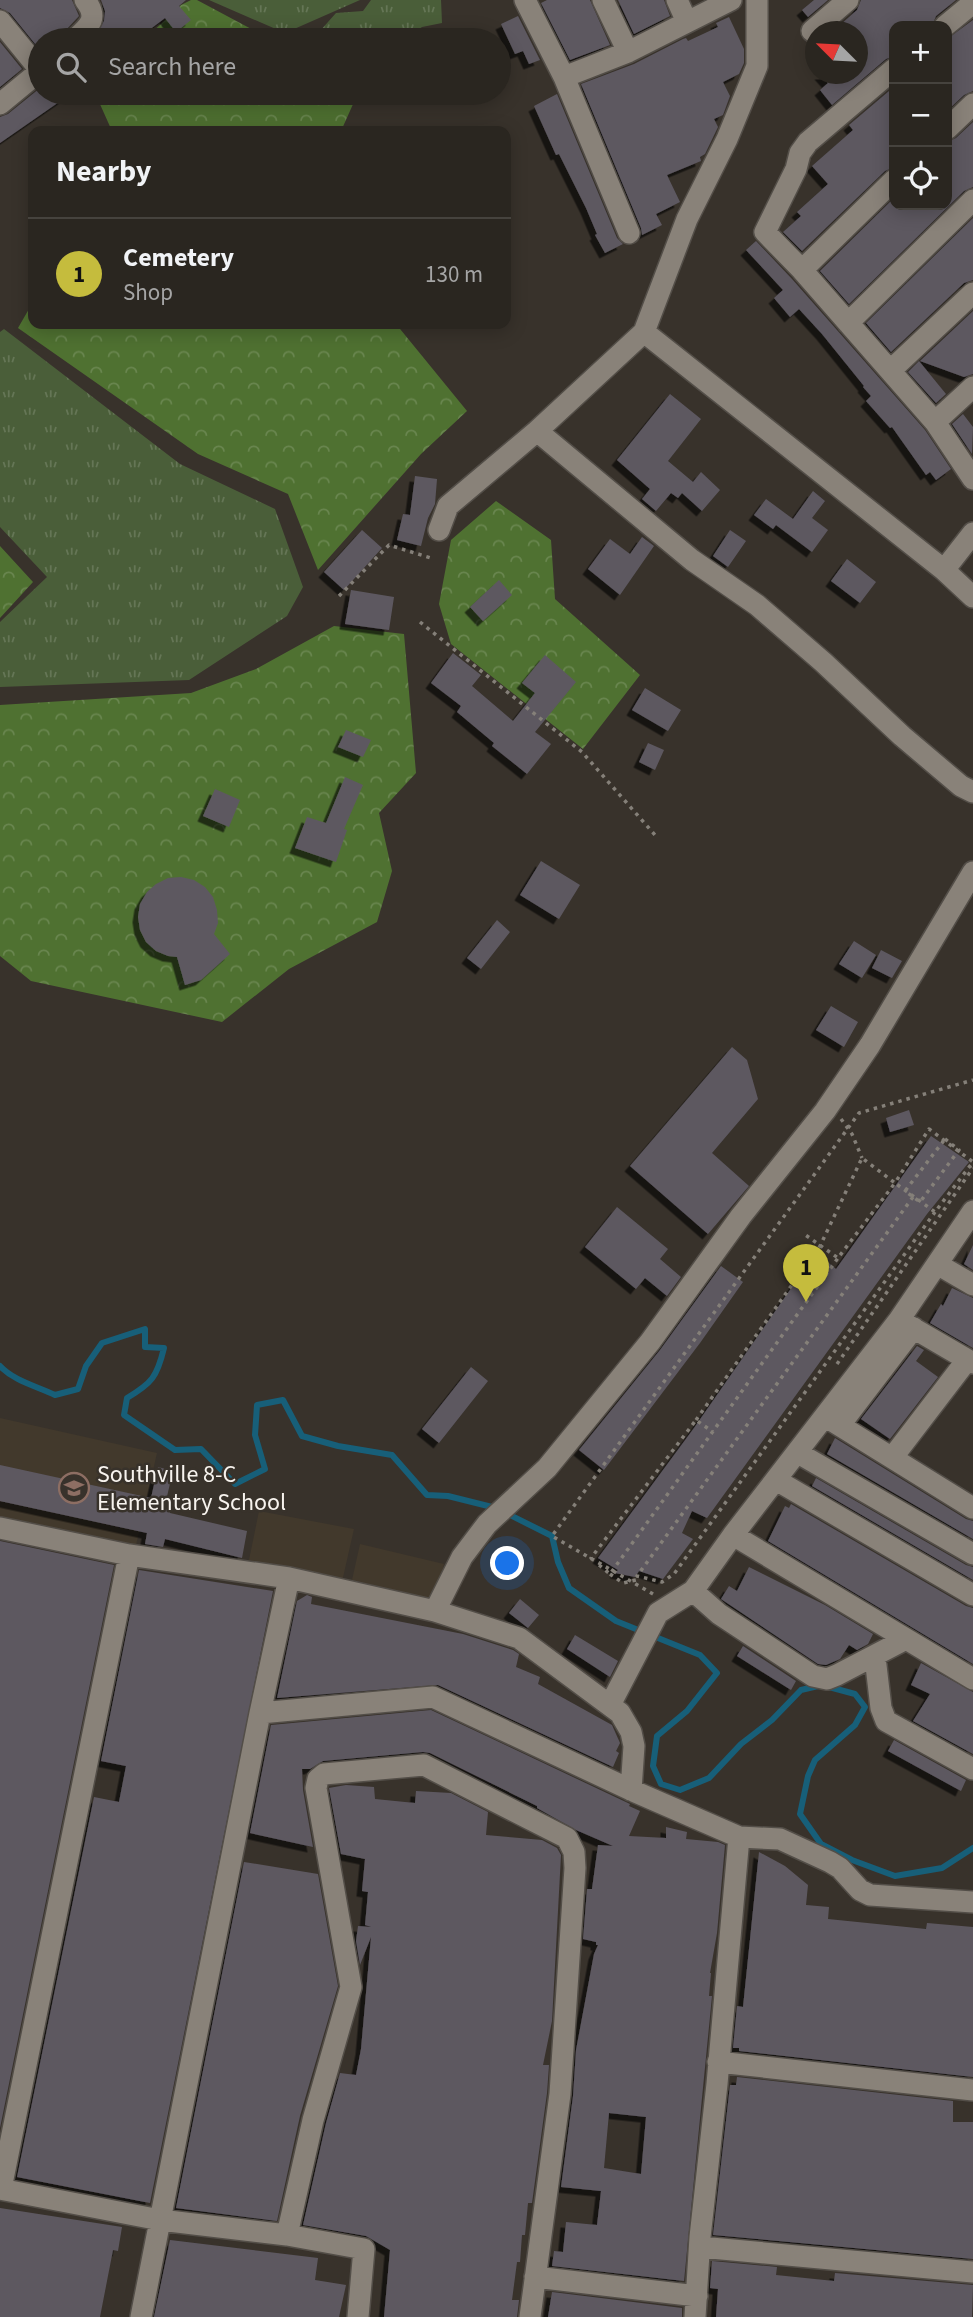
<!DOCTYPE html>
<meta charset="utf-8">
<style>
body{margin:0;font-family:"Source Sans 3",sans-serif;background:#322e29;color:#f1f3f6}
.controls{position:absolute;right:21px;top:21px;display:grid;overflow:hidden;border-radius:14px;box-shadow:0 4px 18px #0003}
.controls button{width:63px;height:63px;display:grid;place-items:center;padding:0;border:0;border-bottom:2px solid #46433e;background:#2a2620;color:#f1f3f6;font:35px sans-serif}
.compass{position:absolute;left:805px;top:21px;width:63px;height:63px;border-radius:50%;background:#2a2620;box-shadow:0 4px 18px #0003;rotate:294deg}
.you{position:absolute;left:508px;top:1564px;width:24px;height:24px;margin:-18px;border:5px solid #fff;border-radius:50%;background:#1a73e8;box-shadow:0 0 0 10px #1a73e833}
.badge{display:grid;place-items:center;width:46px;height:46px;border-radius:50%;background:#c5bc3d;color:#111;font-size:23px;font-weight:700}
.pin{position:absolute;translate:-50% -58px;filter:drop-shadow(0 2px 4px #0008)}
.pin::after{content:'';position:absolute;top:37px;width:24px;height:21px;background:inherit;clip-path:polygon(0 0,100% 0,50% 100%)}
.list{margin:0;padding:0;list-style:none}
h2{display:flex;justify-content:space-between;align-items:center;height:91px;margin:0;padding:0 28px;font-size:30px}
h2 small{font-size:23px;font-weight:400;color:#a5a5a5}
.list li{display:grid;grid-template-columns:46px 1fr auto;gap:21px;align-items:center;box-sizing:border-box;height:112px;padding:0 28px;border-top:2px solid #46433e}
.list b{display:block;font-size:26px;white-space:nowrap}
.list p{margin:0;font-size:23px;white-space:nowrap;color:#a5a5a5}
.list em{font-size:23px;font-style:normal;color:#a5a5a5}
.icon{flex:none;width:38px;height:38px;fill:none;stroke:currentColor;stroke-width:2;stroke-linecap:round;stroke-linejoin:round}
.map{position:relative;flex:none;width:973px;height:2317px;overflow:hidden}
.search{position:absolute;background:#2a2620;box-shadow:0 4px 18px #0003;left:28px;top:28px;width:483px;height:77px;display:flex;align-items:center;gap:18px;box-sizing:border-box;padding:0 24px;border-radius:38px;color:#a5a5a5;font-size:26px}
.panel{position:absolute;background:#2a2620;box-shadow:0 4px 18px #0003;left:28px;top:126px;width:483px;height:203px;border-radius:14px}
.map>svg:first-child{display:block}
.built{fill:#42392c}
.grass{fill:url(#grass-tufts)}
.forest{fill:url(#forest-crowns)}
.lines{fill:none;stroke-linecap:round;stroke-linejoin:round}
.stream{stroke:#175f79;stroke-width:6}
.building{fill:#5d5861;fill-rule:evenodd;filter:url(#shadow)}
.minor-casing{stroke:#534e48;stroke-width:24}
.path{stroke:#858079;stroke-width:3.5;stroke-dasharray:3.5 5;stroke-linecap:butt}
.minor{stroke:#898279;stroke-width:21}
.labels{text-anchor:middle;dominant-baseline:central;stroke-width:5;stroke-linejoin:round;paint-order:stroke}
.poi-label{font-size:24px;fill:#f7f3ee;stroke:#38322b;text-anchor:start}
</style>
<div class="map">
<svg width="973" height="2317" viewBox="0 0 973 2317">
<defs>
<pattern id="grass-tufts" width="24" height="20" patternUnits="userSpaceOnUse" patternTransform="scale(1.75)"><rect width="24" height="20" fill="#4a5e39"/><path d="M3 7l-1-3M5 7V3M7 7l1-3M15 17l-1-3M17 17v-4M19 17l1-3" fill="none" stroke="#657656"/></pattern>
<pattern id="forest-crowns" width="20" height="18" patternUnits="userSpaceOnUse" patternTransform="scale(1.75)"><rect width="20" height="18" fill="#4f7131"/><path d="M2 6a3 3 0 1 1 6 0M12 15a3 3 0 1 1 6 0" fill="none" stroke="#69864f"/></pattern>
<filter id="shadow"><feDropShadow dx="-5.5" dy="5.5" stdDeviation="0" flood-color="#0009"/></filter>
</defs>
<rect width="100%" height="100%" fill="#38322b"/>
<!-- built -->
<path class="built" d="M0 1418 157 1453 134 1554 0 1524Z
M259 1511 354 1529 342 1582 249 1560Z
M360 1544 444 1564 436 1600 352 1580Z"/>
<!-- grass -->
<path class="grass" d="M209 0H360L285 33Z
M371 0H441L442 23 422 27 403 40H312L336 13 363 11Z
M4 329 180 464 275 509 303 587 287 616 189 680 0 687V622L47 577 0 527V332Z"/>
<!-- forest -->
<path class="forest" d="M191 0H197L272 40H144L181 5Z
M95 93H324L326 98 336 93H358L341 131H112Z
M33 302V324H396L467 411 421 454 318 570 288 494 198 454 18 328Z
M496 501 551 540 555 599 640 675 583 749 451 644 439 604 451 540Z
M0 546 33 582 0 618Z
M334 626 404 634 416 773 379 813 392 871 377 922 289 969 222 1022 31 981 0 956V705L191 693 256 669Z"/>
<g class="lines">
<!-- stream -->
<path class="stream" d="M0 1366C14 1381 36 1386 55 1395L78 1389 86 1366 102 1343 145 1329V1347L164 1348C157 1377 152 1383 127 1398L124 1415 175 1450 201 1449 235 1484 265 1469 255 1435 257 1405 283 1400 302 1436 338 1446 392 1455 427 1495 448 1496 496 1508
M506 1513 552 1536 558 1562 569 1588 616 1621 700 1655 717 1673 687 1711 657 1736 653 1766 661 1784 680 1790 709 1778 741 1744 772 1720 801 1690 818 1686
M829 1687 855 1694 865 1707 855 1725 815 1760 808 1776 800 1814 821 1844 852 1860 895 1876 942 1868 973 1848"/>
</g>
<!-- building -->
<path class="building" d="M0 0H72L79 16 65 31 61 40H40V50L10 13 0 8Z
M101 0H186L179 6 191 20 176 32 165 18 136 40H93L104 21 105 11Z
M547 0H590L610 45 570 60 541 3Z
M618 0H664L670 16 634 34Z
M814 0H828L808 17 802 10Z
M861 0H956L936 16 932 26H894V56L886 59 832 105 820 90 828 83 820 74H858V32H832L857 10Z
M518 16 540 60 529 64 523 51 515 54 501 24Z
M729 17 744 49V63L739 74 723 82 730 96 723 115 714 119 718 127 705 154 700 157 701 161 667 175 680 202 656 214 662 225 642 235 641 228 581 84 634 64 683 39 686 38 688 41 718 27 716 23Z
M973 20V91L964 95 947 111V39Z
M0 42 22 69 0 87Z
M40 88V93H72L0 143V117L8 114Z
M889 91 894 97V167L885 171 802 251 783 232 801 216 797 212 828 184 812 166 853 130 849 125Z
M557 94 617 238 623 244 605 253 595 235 597 234 586 208 559 154 556 155 534 106Z
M973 122V187L964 191 849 304 820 271 894 198V205H947V142L956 138Z
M973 218V280L964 283 891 352 866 323Z
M756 241 792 279 925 430 951 469 936 480 930 472 926 475 892 427 890 428 866 401 871 396 863 387 864 386 822 334 799 309 790 317 774 298 783 290 746 250Z
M973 311V374L964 377 920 361Z
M919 361 946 394 936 403 908 372Z
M670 394 701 419 668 461 693 482 701 472 720 490 702 511 682 493 678 498 671 493 656 511 642 499 650 489 617 460Z
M963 414 973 427 972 454 952 424Z
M415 476 437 479 435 504 428 518 421 546 397 540 403 514 410 515Z
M813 491 825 501 812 518 828 530 812 552 776 525 773 529 754 515 766 499 793 519Z
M362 530 382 548 344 590 324 572Z
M730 530 746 541 728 567 713 556Z
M642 537 654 546 620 595 588 569 610 539 630 554Z
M847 559 876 582 860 603 831 581Z
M499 580 512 595 483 621 470 607Z
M351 590 394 597 389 630 345 624Z
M453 653 481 675 472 686 513 721 535 693 522 683 545 655 576 682 535 732 551 744 527 774 492 746 494 743 457 712 461 706 431 683Z
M645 688 681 710 668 731 632 710Z
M346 730 371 740 363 757 338 747Z
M648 743 664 750 655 770 639 762Z
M345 777 363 785 344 829 347 830 336 862 295 848 307 817 326 823Z
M215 789 240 800 229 827 203 816Z
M541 861 580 885 559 919 520 895Z
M181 877 194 880 205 887 213 897 217 910 218 923 214 934 230 954 201 980 185 985 177 957 168 956 156 951 146 942 140 930 138 917 140 904 147 892 156 884 168 878Z
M497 920 510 932 481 969 467 958Z
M854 941 876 955 862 978 839 964Z
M881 950 902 961 892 978 872 968Z
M831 1006 858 1022 844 1047 816 1030Z
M732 1047 747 1060 758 1099 712 1153 749 1186 708 1234 630 1166Z
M909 1110 914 1125 890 1132 886 1118Z
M931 1136 969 1162 927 1214 707 1518 692 1511 682 1533 693 1539 663 1579 639 1571 635 1577 615 1573 618 1570 598 1558 694 1428 792 1287 817 1253 836 1269Z
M617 1207 668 1249 660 1259 681 1277 667 1296 645 1278 636 1289 585 1247Z
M973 1245V1270L964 1264Z
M721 1266 743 1282 700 1343 604 1470 579 1450 660 1350Z
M952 1288 973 1298V1348L930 1323 941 1304 943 1306Z
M917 1346 924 1350 916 1361 938 1377 890 1439 861 1419Z
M471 1367 488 1381 439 1443 422 1429Z
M835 1438 966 1519 973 1521V1539L827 1454Z
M0 1465 151 1498 158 1467 173 1471 164 1509 170 1510V1513L247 1531 242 1558 165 1539 163 1547 145 1544 147 1533 0 1501Z
M816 1478 966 1565 973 1567V1580L812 1486Z
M791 1504 966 1606 973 1608V1664L768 1541 785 1506 789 1508Z
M0 1541 114 1565 0 2128Z
M749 1567 825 1605 873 1634 868 1644 857 1650 849 1645 840 1659 826 1665 818 1664 721 1599 729 1586 737 1591Z
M139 1570 273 1591 150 2203 17 2177 94 1797 119 1802 126 1766 101 1761Z
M307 1595 312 1597 311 1604 463 1634 513 1650 519 1654 516 1667 540 1677 538 1684 612 1725 620 1743 616 1751 619 1753 613 1767 438 1685 277 1698 297 1601Z
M520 1599 539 1615 528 1628 509 1613Z
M575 1635 618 1661 610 1677 567 1649Z
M743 1646 796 1681 791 1690 737 1656Z
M921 1663 973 1692V1754L913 1721 930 1694 911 1685Z
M431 1710 630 1804 629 1806 640 1811 629 1836 666 1838V1827L687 1832 686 1839 718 1842 725 1845 717 1933 710 1973H711L709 1996H712L684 2281 552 2266 554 2251 563 2252 566 2222 597 2225 601 2191 561 2187 573 2096 576 2050 594 1954 598 1945H596V1942L583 1939 587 1889H592L598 1845 613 1846 576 1830 537 1808V1806L430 1753 423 1752 323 1761 310 1769H302L303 1790 313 1847 250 1833 271 1725ZM609 2113 646 2117 641 2174 604 2168Z
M894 1740 966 1780 961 1791 888 1751Z
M346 1785 374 1787 375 1799 415 1803 416 1791 451 1793 488 1812 486 1835 542 1840 557 1848 561 1855 552 2021 543 2065H549L547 2093 532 2203H528L525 2235H522L520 2262H517L512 2300H519L517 2317H384L390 2250 366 2236 303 2225 326 2123 340 2073 356 2075 361 2049 371 1937 360 1965 356 1941 358 1926 371 1927 365 1925 368 1892 362 1891 365 1859 341 1854 329 1788Z
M759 1852 785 1866 808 1885 806 1905 829 1907 828 1919 926 1929 927 1923 973 1927V2077L739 2051V2048H733L737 2006 743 2007Z
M244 1862 318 1874 338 1986 300 2116 277 2221 176 2208Z
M737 2077 953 2101V2122H973V2259L713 2235 730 2085H736Z
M0 2208 122 2227 118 2251 113 2250 100 2317H0Z
M170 2240 318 2258 315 2280 346 2285 339 2317H154Z
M712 2261 777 2267 776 2275 834 2281 835 2273 973 2285 972 2317H716L718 2289 710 2288Z
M552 2292 682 2308V2317H548Z"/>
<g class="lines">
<!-- minor casing -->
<g class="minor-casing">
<path id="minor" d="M525 0 564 77 629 233
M603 0 628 52
M677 0 687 22
M0 21 40 70
M945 26 973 3
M812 31 848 0
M74 40C88 27 100 19 85 0
M894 69 808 142 800 153 796 169 765 232 802 270 935 422 973 479
M564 77 628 52 731 0
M0 104 40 71
M947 129 973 104
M802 270 894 180
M848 323 973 200
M644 332 944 570 973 597
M891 370 973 293
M935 422 973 387
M537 431 692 560 757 605 823 662 902 736 961 786 973 792
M439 530 448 506 537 431 644 332 687 219 727 139 757 66V0
M944 570 973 533
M937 1264 973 1285
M901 1321 973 1363
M826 1417 973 1508
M840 1425 914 1328
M798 1453 973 1554
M892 1458 967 1360
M776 1480 973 1595
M0 1528 129 1555 289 1578 435 1611 519 1638 620 1713 631 1732 634 1746 631 1790
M733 1535 973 1679
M693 1591 719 1614 813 1676 827 1679 837 1675 906 1639
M435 1611 462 1557 487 1524 547 1468 650 1342 741 1216 825 1111 870 1045 973 872
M875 1657 881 1708 886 1721 973 1769
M610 1705 658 1613 693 1591 733 1535 899 1320 973 1211
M260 1713 433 1697 631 1790 739 1837 780 1839 830 1862 840 1868 860 1890 870 1895 973 1902
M718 2062 973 2090
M0 2189 160 2220 287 2235 364 2249 358 2317
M1 2189 129 1555
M287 2235 313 2120 351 1987 316 1788 318 1779 324 1774 424 1765 567 1838 574 1852 575 1868 560 2094 530 2317
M700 2247 973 2272
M535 2277 697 2296
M141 2317 260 1713 289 1578
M695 2317 700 2237 717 2084 739 1837"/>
</g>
<!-- path -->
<path class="path" d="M339 596 389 545 431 558
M420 622 582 752 655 835
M841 1119 852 1134 862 1158
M945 1139 959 1150 920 1202 905 1191Z
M913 1197 637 1576 662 1582 674 1574 935 1212
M794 1282 820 1246 862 1158 895 1183 929 1129 973 1162 935 1212 895 1183 838 1258 804 1234
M837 1364 973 1168
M696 1420 794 1282 812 1294
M593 1560 591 1558 696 1420 713 1432
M599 1565 610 1574 838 1258
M610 1574 623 1583 640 1579
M653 1594 552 1536 859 1113 973 1080"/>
<!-- minor -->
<use href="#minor" class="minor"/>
</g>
<!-- icons -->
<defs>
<g id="school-ring" transform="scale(1.575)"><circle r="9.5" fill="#38322b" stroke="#8d6e63" stroke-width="1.5"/><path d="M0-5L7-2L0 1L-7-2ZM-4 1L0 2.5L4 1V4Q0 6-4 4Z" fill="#8d6e63"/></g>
</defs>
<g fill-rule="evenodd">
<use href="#school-ring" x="74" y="1488"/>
</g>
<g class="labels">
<!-- poi labels -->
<g class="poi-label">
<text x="97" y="1474">Southville 8-C<tspan x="97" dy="28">Elementary School</tspan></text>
</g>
</g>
</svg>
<div class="controls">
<button>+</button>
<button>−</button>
<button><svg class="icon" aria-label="locate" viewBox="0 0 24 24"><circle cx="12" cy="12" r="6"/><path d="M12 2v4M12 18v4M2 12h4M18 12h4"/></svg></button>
</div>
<svg class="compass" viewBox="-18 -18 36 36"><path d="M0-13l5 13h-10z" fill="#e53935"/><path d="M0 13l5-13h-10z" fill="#a5a5a5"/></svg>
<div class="you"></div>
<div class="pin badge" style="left:806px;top:1302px">1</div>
<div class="search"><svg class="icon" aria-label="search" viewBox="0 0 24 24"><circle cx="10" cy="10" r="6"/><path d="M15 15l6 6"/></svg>Search here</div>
<section class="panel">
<h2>Nearby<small></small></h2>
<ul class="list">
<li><span class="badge">1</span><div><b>Cemetery</b><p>Shop</p></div><em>130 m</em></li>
</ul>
</section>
</div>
